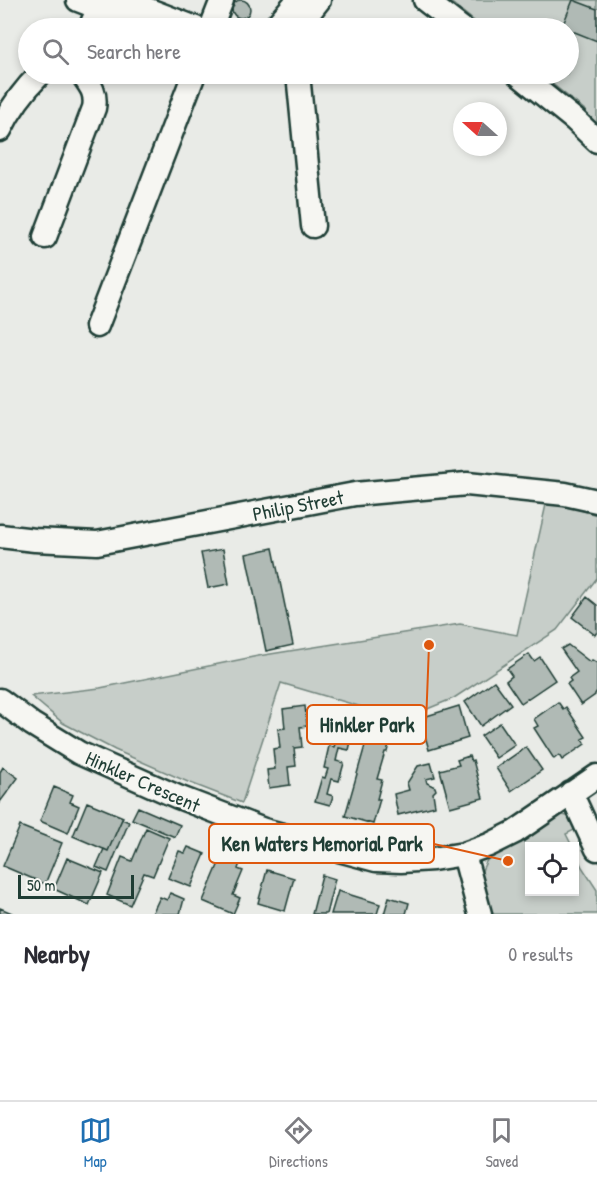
<!DOCTYPE html>
<style>
body{margin:0;font-family:"Patrick Hand",sans-serif;background:#f2f2f3;color:#2b2b33}
.controls{position:absolute;right:18px;bottom:18px;display:grid;overflow:hidden;border-radius:0px;box-shadow:0 3px 9px #0003}
.controls button{width:54px;height:54px;display:grid;place-items:center;padding:0;border:0;border-bottom:2px solid #e1e1e2;background:#fff;color:#2b2b33;font:30px sans-serif}
.compass{position:absolute;left:453px;top:102px;width:54px;height:54px;border-radius:50%;background:#fff;box-shadow:0 3px 9px #0003;rotate:291deg}
.scale{position:absolute;left:18px;bottom:15px;width:116px;box-sizing:border-box;padding-left:6px;border:3px solid #1f3d34;border-top:0;font-size:16px;line-height:21px;white-space:nowrap;color:#1f3d34;-webkit-text-stroke:4px #f6f6f2;paint-order:stroke}
.list{margin:0;padding:0;list-style:none}
h2{display:flex;justify-content:space-between;align-items:center;height:78px;margin:0;padding:0 24px;font-size:26px}
h2 small{font-size:20px;font-weight:400;color:#7c7c81}
.icon{flex:none;width:33px;height:33px;fill:none;stroke:currentColor;stroke-width:2;stroke-linecap:round;stroke-linejoin:round}
.map{position:relative;flex:none;width:597px;height:914px;overflow:hidden}
.search{position:absolute;background:#fff;box-shadow:0 3px 9px #0003;left:18px;right:18px;top:18px;height:66px;display:flex;align-items:center;gap:15px;box-sizing:border-box;padding:0 21px;border-radius:33px;color:#7c7c81;font-size:22px}
.sheet{height:186px;background:#fff}
nav{display:flex;justify-content:space-around;align-items:center;box-sizing:border-box;height:84px;border-top:2px solid #e1e1e2;background:#fff;font-size:16px;color:#7c7c81}
nav a{display:grid;justify-items:center;gap:3px}
nav .on{color:#1f6fb2}
.map>svg:first-child{display:block}
.green{fill:#c7cec9;stroke:#73867e;stroke-width:1.5}
.building{fill:#b0bab5;stroke:#1f3d34;stroke-width:1.5}
.lines{fill:none;stroke-linecap:round;stroke-linejoin:round}
.minor-casing{stroke:#1f3d34;stroke-width:27}
.minor{stroke:#f6f6f2;stroke-width:22}
.labels{text-anchor:middle;dominant-baseline:central;stroke-width:4.5;stroke-linejoin:round;paint-order:stroke}
.street-label{font-size:20px;fill:#1f3d34;stroke:#f6f6f2}
.leader{fill:none;stroke:#de580e;stroke-width:2}
.callout-dot{fill:#de580e;stroke:#f6f6f2;stroke-width:2}
.callout{fill:#f6f6f2;stroke:#de580e;stroke-width:2}
.callout-label{font-size:21px;text-anchor:middle;font-weight:bold;fill:#1f3d34}
</style>
<div class="map">
<svg width="597" height="914" viewBox="0 0 597 914">
<rect width="100%" height="100%" fill="#e9ebe7"/>
<filter id="ink" filterUnits="userSpaceOnUse"><feTurbulence type="fractalNoise" baseFrequency=".0167" numOctaves="2"/><feDisplacementMap in="SourceGraphic" scale="12" xChannelSelector="R" yChannelSelector="G"/><feConvolveMatrix kernelMatrix="1 2 1 2 8 2 1 2 1" color-interpolation-filters="sRGB"/></filter>
<g filter="url(#ink)">
<!-- green -->
<path class="green" d="M448 0H597V135L583 116 586 111 540 74H568V28H483Z
M547 500 597 515V578L557 630 454 698 420 712 399 718 281 683 242 803 188 782 115 750 63 723 31 696 100 688 258 656 460 624 517 635Z
M559 814 575 818 582 826 566 834 572 846H530V892H574L575 852 582 867 597 890V914H488C481 891 474 877 490 856Z"/>
<!-- building -->
<path class="building" d="M573 0 597 9V41L562 27Z
M232 9a9 9 0 1 1 18 0a9 9 0 1 1-18 0Z
M273 548 293 645 266 651 246 554Z
M223 549 229 584 208 588 201 553Z
M587 597 597 605V632L595 635 572 617Z
M568 645 590 662 592 660 597 663V691L595 694V695L581 705 567 684 571 681 569 678 577 672 561 649Z
M529 654 534 661 540 657 555 680 521 703 506 681 512 676 507 669Z
M494 681 511 704 481 726 465 702Z
M558 702 563 709 566 707 586 737 582 739 585 744 562 760 559 755 554 759 534 728 538 726 534 719Z
M305 706 307 726 300 727 302 747 294 748 296 766 288 767 290 785 269 788 267 770 275 769 273 749 280 748 278 729 285 728 283 709Z
M459 706 468 738 429 750 420 718Z
M345 707 360 711 357 721 349 719 346 731 353 733 349 750 339 748 336 761 344 763 339 781 331 779 327 794 333 796 330 805 315 801 322 777 325 778 328 769 324 768 329 746 334 747 337 738 333 737 338 716 342 717Z
M372 721 390 727 387 739 390 740 387 752H385L377 779 382 780 377 799H380L373 824 345 816Z
M500 723 515 745 496 758 481 736Z
M526 747 542 770 511 791 496 768Z
M469 756 471 761 473 760 483 798 450 807 440 770 459 765 457 760Z
M431 763 435 777 426 779 427 783 435 787 436 790 433 793 435 806 398 815 394 794 409 790 407 783 418 766Z
M3 767 18 778 0 802V772Z
M54 787 73 795 70 802 79 806 68 833 40 821Z
M87 802 123 817 108 851 73 836Z
M138 807 180 825 175 837 132 819Z
M122 819 129 822 108 872 96 867 104 849 108 851Z
M20 826 62 843 45 884 3 866Z
M146 828 169 838 153 876 144 873 130 905 107 895 122 857 132 861Z
M188 847 205 854 191 887 168 878 179 851 185 853Z
M222 856 240 863 238 869 243 871 233 895 240 898 233 914 203 901Z
M67 858 103 873 89 905 54 889Z
M267 870 294 878 285 911 258 903Z
M322 875 335 879 326 914H312Z
M338 891 380 904 377 914H331Z
M170 893 184 899 180 914H152L160 897 167 900Z
M389 897 409 903 406 914H384Z
M0 908 12 913V914H0Z"/>
<g class="lines">
<!-- minor casing -->
<g class="minor-casing">
<path id="minor" d="M78 0 151 28
M123 0 196 28
M425 0 461 28
M90 28 102 0
M211 28 222 0
M274 28 298 0
M297 28 319 0
M298 74 313 226
M518 74 575 120 597 141
M0 130C10 109 24 90 40 74
M45 237 94 108C97 93 90 85 82 74
M97 326 194 74
M0 536 35 540 97 543 355 494 467 484 565 494 597 501
M0 700 32 724 79 753 178 797 264 830 376 860 401 861 433 859 464 854 489 845 515 832 597 776
M571 793 597 849
M464 854 480 914"/>
</g>
<!-- minor -->
<use href="#minor" class="minor"/>
</g>
</g>
<g class="labels">
<!-- street labels -->
<g class="street-label">
<text transform="translate(298 505) rotate(-11)">Philip Street</text>
<text transform="translate(143 781) rotate(24)">Hinkler Crescent</text>
</g>
</g>
<!-- callouts -->
<path class="leader" d="M429 645L426 724M508 861L434 844"/>
<g class="callout-dot">
<circle cx="429" cy="645" r="6"/>
<circle cx="508" cy="861" r="6"/>
</g>
<g class="callout">
<rect x="307" y="705" width="119" height="39" rx="6"/>
<rect x="209" y="824" width="225" height="39" rx="6"/>
</g>
<g class="callout-label">
<text x="367" y="732">Hinkler Park</text>
<text x="322" y="851">Ken Waters Memorial Park</text>
</g>
</svg>
<div class="controls">
<button><svg class="icon" aria-label="locate" viewBox="0 0 24 24"><circle cx="12" cy="12" r="6"/><path d="M12 2v4M12 18v4M2 12h4M18 12h4"/></svg></button>
</div>
<svg class="compass" viewBox="-18 -18 36 36"><path d="M0-13l5 13h-10z" fill="#e53935"/><path d="M0 13l5-13h-10z" fill="#7c7c81"/></svg>
<div class="scale">50 m</div>
<div class="search"><svg class="icon" aria-label="search" viewBox="0 0 24 24"><circle cx="10" cy="10" r="6"/><path d="M15 15l6 6"/></svg>Search here</div>
</div>
<section class="sheet">
<h2>Nearby<small>0 results</small></h2>
<ul class="list">
</ul>
</section>
<nav>
<a class="on"><svg class="icon" aria-label="map" viewBox="0 0 24 24"><path d="M3 6l6-2 6 2 6-2v14l-6 2-6-2-6 2zM9 4v14M15 6v14"/></svg>Map</a>
<a><svg class="icon" aria-label="directions" viewBox="0 0 24 24"><path d="M12 3l9 9-9 9-9-9zM9 14v-3h6M13 9l2 2-2 2"/></svg>Directions</a>
<a><svg class="icon" aria-label="saved" viewBox="0 0 24 24"><path d="M7 4h10v16l-5-4-5 4z"/></svg>Saved</a>
</nav>
